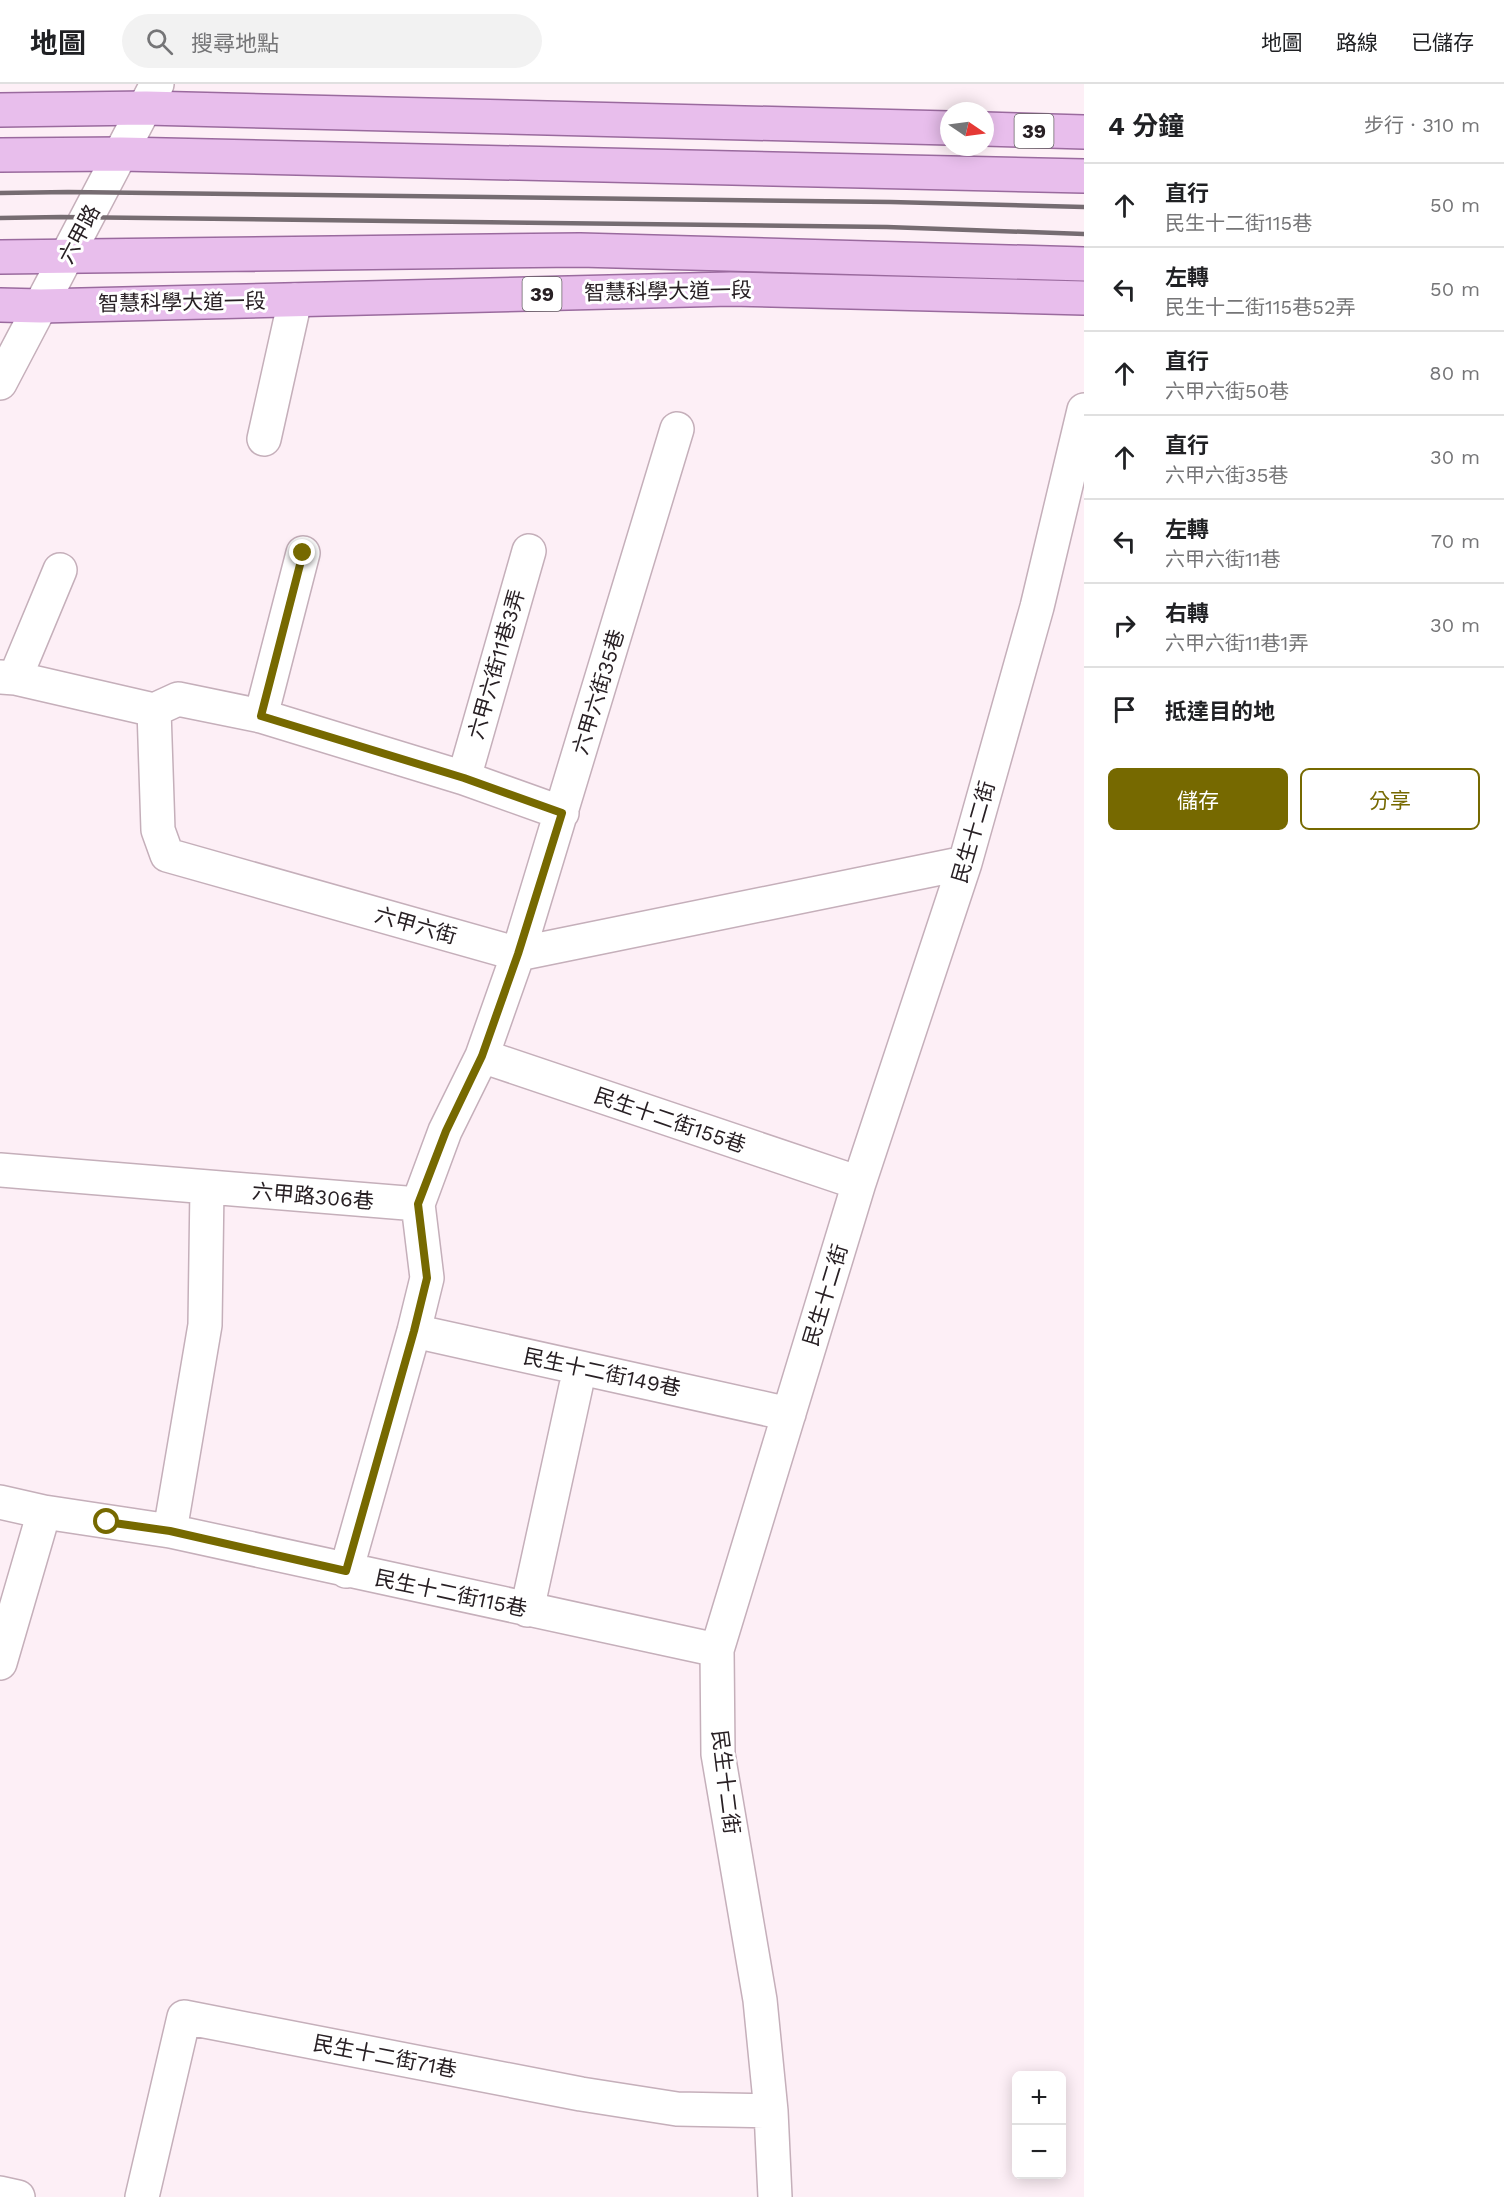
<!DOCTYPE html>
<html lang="zh-TW">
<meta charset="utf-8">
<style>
body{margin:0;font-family:"Work Sans","Noto Sans TC",sans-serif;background:#f2f2f2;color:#202124}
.controls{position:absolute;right:18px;bottom:18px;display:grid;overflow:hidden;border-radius:9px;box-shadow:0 3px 15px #0003}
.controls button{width:54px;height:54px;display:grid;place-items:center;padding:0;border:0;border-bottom:2px solid #e0e0e0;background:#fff;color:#202124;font:30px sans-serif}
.compass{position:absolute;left:940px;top:18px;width:54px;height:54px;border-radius:50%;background:#fff;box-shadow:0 3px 15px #0003;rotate:103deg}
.stop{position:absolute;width:18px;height:18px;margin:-14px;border:4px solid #766900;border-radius:50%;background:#fff}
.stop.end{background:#766900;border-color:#fff;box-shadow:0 2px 6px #0008}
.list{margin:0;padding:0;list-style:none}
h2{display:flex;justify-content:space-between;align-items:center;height:78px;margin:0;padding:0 24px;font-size:26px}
h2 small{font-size:20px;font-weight:400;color:#757577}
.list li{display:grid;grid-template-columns:39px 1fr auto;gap:18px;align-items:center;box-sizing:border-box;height:84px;padding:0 24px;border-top:2px solid #e0e0e0}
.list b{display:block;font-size:22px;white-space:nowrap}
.list p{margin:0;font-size:20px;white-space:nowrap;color:#757577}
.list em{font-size:20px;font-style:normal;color:#757577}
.actions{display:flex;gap:12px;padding:18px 24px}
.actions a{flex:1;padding:14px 0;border:2px solid #766900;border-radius:9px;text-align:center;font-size:21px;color:#766900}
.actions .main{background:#766900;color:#fff}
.icon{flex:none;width:33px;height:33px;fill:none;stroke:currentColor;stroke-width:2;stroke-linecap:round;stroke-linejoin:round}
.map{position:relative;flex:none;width:1084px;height:2113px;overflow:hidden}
header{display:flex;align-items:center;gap:36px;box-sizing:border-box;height:84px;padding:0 30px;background:#fff;border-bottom:2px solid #e0e0e0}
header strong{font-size:28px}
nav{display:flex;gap:33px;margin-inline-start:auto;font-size:21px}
.search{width:420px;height:54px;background:#f2f2f2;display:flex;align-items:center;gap:15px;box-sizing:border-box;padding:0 21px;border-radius:33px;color:#757577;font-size:22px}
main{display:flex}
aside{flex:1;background:#fff}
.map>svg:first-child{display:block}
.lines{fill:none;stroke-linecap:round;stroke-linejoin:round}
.minor-casing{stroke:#c5afba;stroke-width:36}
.major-casing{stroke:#9a6a9e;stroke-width:36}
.minor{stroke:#fff;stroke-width:33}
.major{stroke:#e8beec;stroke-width:33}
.rail{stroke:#766c71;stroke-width:4.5}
.route{stroke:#766900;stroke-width:8}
.labels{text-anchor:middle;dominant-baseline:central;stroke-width:6;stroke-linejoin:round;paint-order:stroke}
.shield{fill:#fff;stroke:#686366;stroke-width:1.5}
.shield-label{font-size:20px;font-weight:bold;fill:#282024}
.street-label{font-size:21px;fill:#282024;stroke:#fff}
</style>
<header>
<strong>地圖</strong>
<div class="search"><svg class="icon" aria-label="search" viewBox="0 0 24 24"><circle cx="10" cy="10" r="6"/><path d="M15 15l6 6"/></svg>搜尋地點</div>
<nav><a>地圖</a><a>路線</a><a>已儲存</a></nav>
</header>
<main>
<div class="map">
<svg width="1084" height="2113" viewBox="0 0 1084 2113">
<rect width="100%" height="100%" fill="#fdeff6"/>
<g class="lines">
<!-- minor casing -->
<g class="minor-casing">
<path id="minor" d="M0 299 157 0
M264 355 295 216
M0 593 15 594 154 626 158 746 167 771 518 870 965 779
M15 594 60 486
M154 626 178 615 261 632 464 694 562 729
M261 632 303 469
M464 694 529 467
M482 972 859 1099
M0 1086 418 1120
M414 1247 789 1330
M0 1418 44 1428 0 1579
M44 1428 170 1447 717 1566
M170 1447 205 1241 207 1103
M346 1487 414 1247 427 1194 418 1120 445 1047 482 972 518 870 677 345
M527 1526 576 1302
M0 2109 18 2113
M142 2113 184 1933 581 2010 677 2025 771 2027
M775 2113 771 2027 760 1916 718 1670 717 1566 859 1099 965 779 1037 523 1084 326"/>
</g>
<!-- major casing -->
<g class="major-casing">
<path id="major" d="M0 26 146 24 949 44
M985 45 1084 48
M0 71 121 70 1084 92
M0 173 580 166 1084 180
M0 221 41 222 730 205 1084 214"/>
</g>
<!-- minor -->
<use href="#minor" class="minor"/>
<!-- major -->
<use href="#major" class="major"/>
<!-- rail -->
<path class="rail" d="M0 109 68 108 891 118 1084 123
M0 134 61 133 887 143 1084 150"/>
</g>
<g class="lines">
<!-- route -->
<path class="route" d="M107 1438 170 1447 346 1487 414 1247 427 1194 418 1120 446 1047 482 972 518 870 562 729 464 694 261 632 303 469"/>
</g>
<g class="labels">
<!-- shield labels -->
<g class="shield">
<rect x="1014.5" y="30" width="39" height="34" rx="4.5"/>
<rect x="522.5" y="193" width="39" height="34" rx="4.5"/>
</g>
<g class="shield-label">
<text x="1034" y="47">39</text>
<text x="542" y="210">39</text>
</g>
<!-- street labels -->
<g class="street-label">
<text transform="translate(79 150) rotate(-62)">六甲路</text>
<text transform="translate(668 207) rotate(-1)">智慧科學大道一段</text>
<text transform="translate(182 218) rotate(-1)">智慧科學大道一段</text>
<text transform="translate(496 580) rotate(-74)">六甲六街11巷3弄</text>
<text transform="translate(598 608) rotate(-73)">六甲六街35巷</text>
<text transform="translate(973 748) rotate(-74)">民生十二街</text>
<text transform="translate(416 841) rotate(16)">六甲六街</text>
<text transform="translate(670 1036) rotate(19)">民生十二街155巷</text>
<text transform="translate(313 1112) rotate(5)">六甲路306巷</text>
<text transform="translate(825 1211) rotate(-73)">民生十二街</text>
<text transform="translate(602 1288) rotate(12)">民生十二街149巷</text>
<text transform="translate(451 1509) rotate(12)">民生十二街115巷</text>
<text transform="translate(726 1698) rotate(83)">民生十二街</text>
<text transform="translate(385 1972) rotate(11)">民生十二街71巷</text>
</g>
</g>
</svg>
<div class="controls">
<button>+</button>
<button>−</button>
</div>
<svg class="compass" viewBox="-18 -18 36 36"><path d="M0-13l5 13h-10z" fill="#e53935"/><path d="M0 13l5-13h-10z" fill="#757577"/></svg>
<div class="stop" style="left:107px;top:1438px"></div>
<div class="stop end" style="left:303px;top:469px"></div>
</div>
<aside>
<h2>4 分鐘<small>步行 · 310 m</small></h2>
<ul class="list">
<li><svg class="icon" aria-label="ahead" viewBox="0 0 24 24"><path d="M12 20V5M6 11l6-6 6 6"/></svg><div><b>直行</b><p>民生十二街115巷</p></div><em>50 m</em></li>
<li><svg class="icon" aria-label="left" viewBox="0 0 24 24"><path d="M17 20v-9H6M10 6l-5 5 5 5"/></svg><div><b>左轉</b><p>民生十二街115巷52弄</p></div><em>50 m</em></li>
<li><svg class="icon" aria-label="ahead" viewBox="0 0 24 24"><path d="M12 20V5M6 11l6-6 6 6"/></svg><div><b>直行</b><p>六甲六街50巷</p></div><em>80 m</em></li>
<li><svg class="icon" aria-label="ahead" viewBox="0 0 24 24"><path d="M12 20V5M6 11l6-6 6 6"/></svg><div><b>直行</b><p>六甲六街35巷</p></div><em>30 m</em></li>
<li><svg class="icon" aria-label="left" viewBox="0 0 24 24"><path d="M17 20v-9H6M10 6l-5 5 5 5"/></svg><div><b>左轉</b><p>六甲六街11巷</p></div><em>70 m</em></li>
<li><svg class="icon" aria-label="right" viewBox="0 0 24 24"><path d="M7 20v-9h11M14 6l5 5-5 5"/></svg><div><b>右轉</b><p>六甲六街11巷1弄</p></div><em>30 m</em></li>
<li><svg class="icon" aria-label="arrive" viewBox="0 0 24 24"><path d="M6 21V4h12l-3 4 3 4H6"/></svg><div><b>抵達目的地</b></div></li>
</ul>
<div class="actions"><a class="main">儲存</a><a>分享</a></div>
</aside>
</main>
